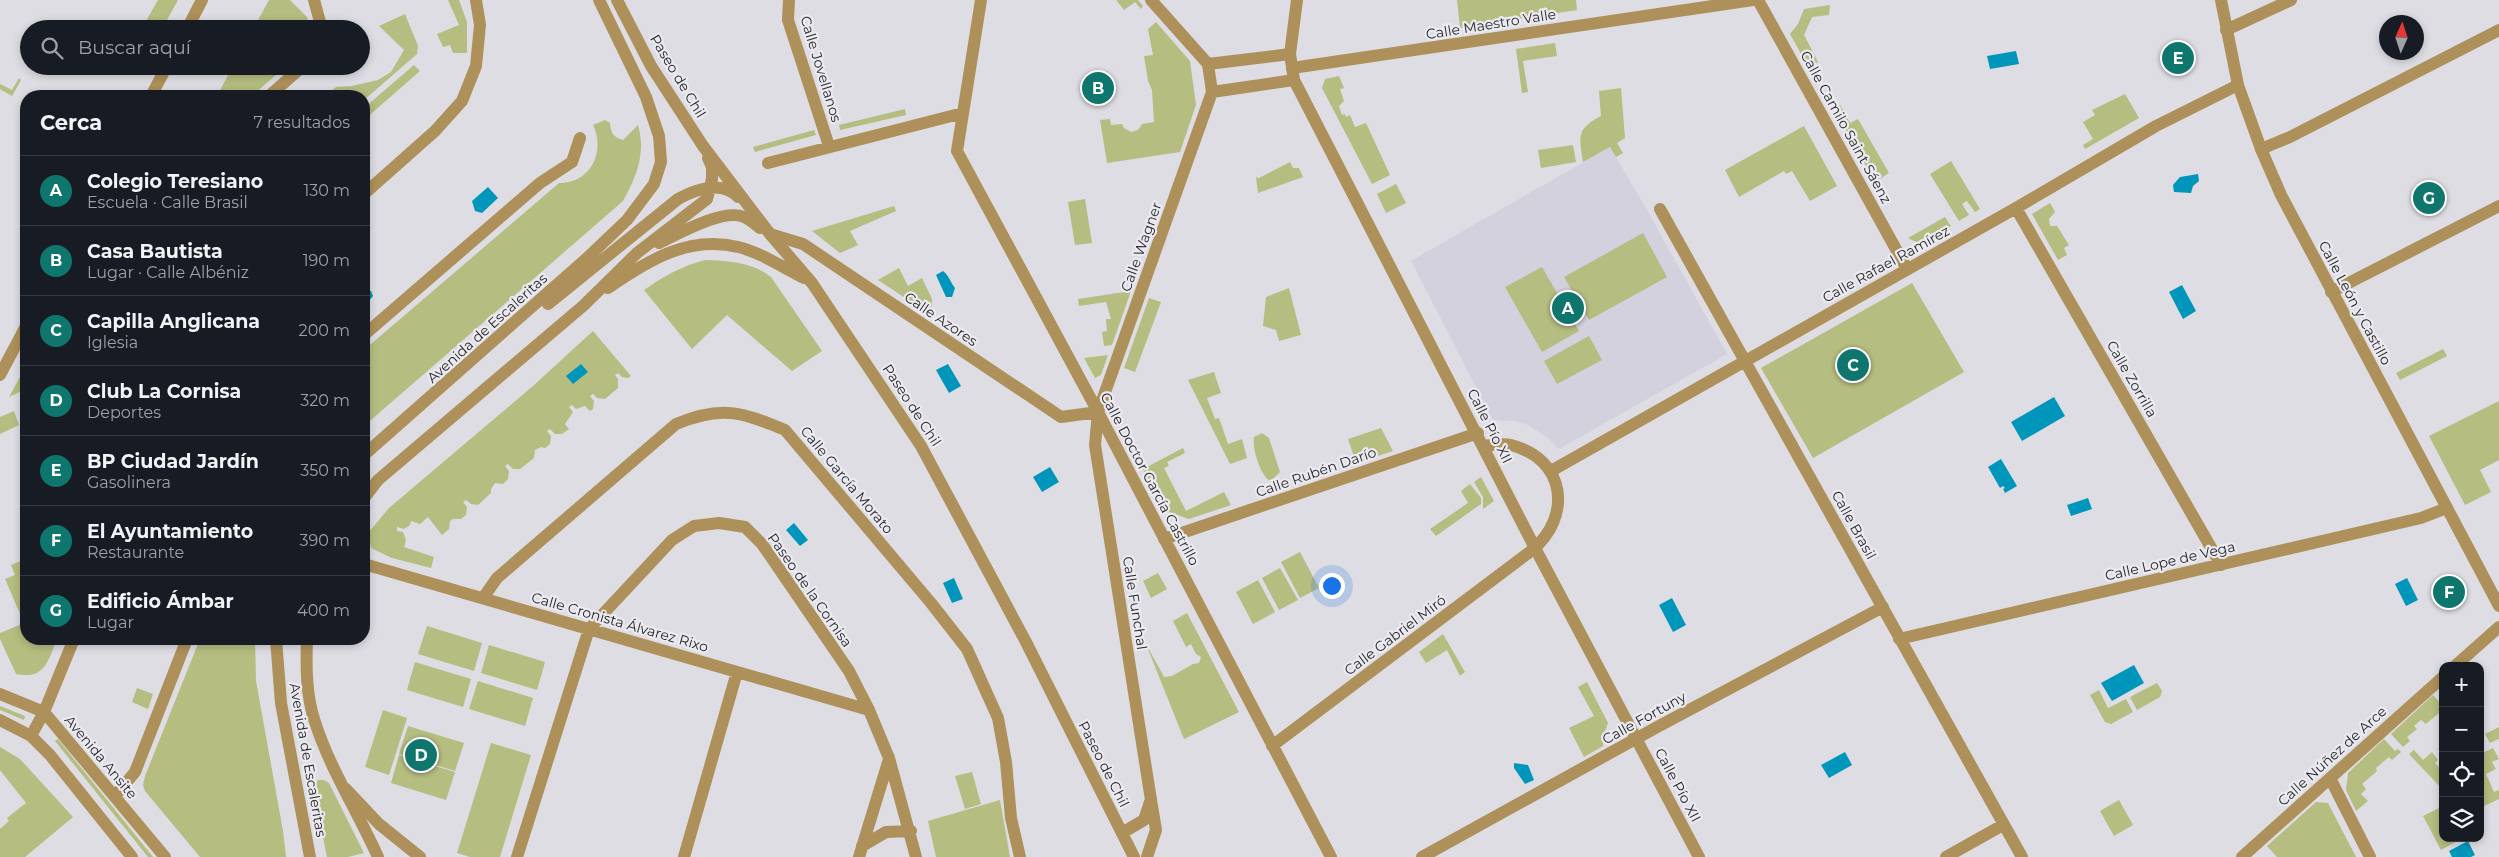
<!DOCTYPE html>
<html lang="es">
<meta charset="utf-8">
<style>
body{margin:0;font-family:Montserrat,sans-serif;background:#242831;color:#f1f3f6}
.controls{position:absolute;right:15px;bottom:15px;display:grid;overflow:hidden;border-radius:10px;box-shadow:0 2px 8px #0003}
.controls button{width:45px;height:45px;display:grid;place-items:center;padding:0;border:0;border-bottom:1px solid #363941;background:#171b24;color:#f1f3f6;font:25px sans-serif}
.compass{position:absolute;left:2379px;top:15px;width:45px;height:45px;border-radius:50%;background:#171b24;box-shadow:0 2px 8px #0003;rotate:3deg}
.you{position:absolute;left:1331px;top:585px;width:18px;height:18px;margin:-12px;border:4px solid #fff;border-radius:50%;background:#1a73e8;box-shadow:0 0 0 8px #1a73e833}
.badge{display:grid;place-items:center;width:32px;height:32px;border-radius:50%;background:#0f766e;color:#fff;font-size:16px;font-weight:700}
.pin{position:absolute;translate:-50% -50%;border:2px solid #fff;box-shadow:0 1px 5px #0006}
.list{margin:0;padding:0;list-style:none}
h2{display:flex;justify-content:space-between;align-items:center;height:65px;margin:0;padding:0 20px;font-size:21px}
h2 small{font-size:16px;font-weight:400;color:#9ea1a6}
.list li{display:grid;grid-template-columns:32px 1fr auto;gap:15px;align-items:center;box-sizing:border-box;height:70px;padding:0 20px;border-top:1px solid #363941}
.list b{display:block;font-size:19px;white-space:nowrap}
.list p{margin:0;font-size:16px;white-space:nowrap;color:#9ea1a6}
.list em{font-size:16px;font-style:normal;color:#9ea1a6}
.icon{flex:none;width:28px;height:28px;fill:none;stroke:currentColor;stroke-width:2;stroke-linecap:round;stroke-linejoin:round}
.map{position:relative;flex:none;width:2499px;height:857px;overflow:hidden}
.search{position:absolute;background:#171b24;box-shadow:0 2px 8px #0003;left:20px;top:20px;width:350px;height:55px;display:flex;align-items:center;gap:12px;box-sizing:border-box;padding:0 18px;border-radius:28px;color:#9ea1a6;font-size:19px}
.panel{position:absolute;background:#171b24;box-shadow:0 2px 8px #0003;left:20px;top:90px;width:350px;height:555px;border-radius:20px}
.map>svg:first-child{display:block}
.built{fill:#d2d1dd}
.green{fill:#b5bd80}
.water{fill:#0096bc}
.lines{fill:none;stroke-linecap:round;stroke-linejoin:round}
.minor{stroke:#ad905a;stroke-width:12}
.tertiary{stroke:#ad905a;stroke-width:12}
.labels{text-anchor:middle;dominant-baseline:central;stroke-width:4.5;stroke-linejoin:round;paint-order:stroke}
.street-label{font-size:14px;fill:#262628;stroke:#ebeaf0}
</style>
<div class="map">
<svg width="2499" height="857" viewBox="0 0 2499 857">
<rect width="100%" height="100%" fill="#dedde3"/>
<!-- built -->
<path class="built" d="M1610 147 1647 210 1727 354 1559 449 1547 437 1528 425 1515 421 1493 420 1411 261Z"/>
<!-- green -->
<path class="green" d="M158 0H178L162 29 146 21Z
M269 0H290L307 17 310 29H253Z
M448 0H459L467 22V53H453L450 45 443 47 437 34 459 25Z
M1116 0H1138L1143 6 1141 9 1135 2 1124 10Z
M1457 0H1576L1577 10 1460 28Z
M1830 5 1829 15 1812 17 1804 35 1818 62 1809 68 1790 34 1798 24 1804 9Z
M405 14 418 46 417 54 364 100V96H326L336 87 352 86 378 80 391 72 404 50 379 26Z
M1156 22 1190 61 1196 105 1180 152 1107 163 1100 120 1110 119 1111 125 1122 124 1124 128 1131 132 1138 130 1142 124 1154 122 1152 90 1148 81 1144 56 1153 55 1148 29Z
M1555 43 1557 56 1523 61 1528 92 1522 93 1516 49Z
M414 65 420 71 364 120V108Z
M233 66H286L252 96H217Z
M1339 76 1344 88 1340 89 1344 101 1339 106 1342 115 1345 114 1346 117 1350 115 1355 127 1366 123 1390 175 1372 184 1322 88 1325 79Z
M19 78 21 80 12 96 0 89V84L12 90Z
M1621 88 1625 138 1617 143 1623 153 1616 157 1610 147 1583 162C1579 137 1576 129 1601 116L1599 91Z
M2125 94 2139 118 2085 149 2083 145 2093 139 2083 122 2095 115 2092 110Z
M1840 105 1850 123 1858 119 1889 173 1875 182 1834 109Z
M905 109 906 115 840 130 839 125Z
M605 120 610 123C611 133 613 137 623 140L638 125C646 153 637 176 623 201L364 426V350L559 183C590 184 606 152 593 125Z
M1804 126 1837 186 1810 201 1792 171 1786 174 1784 171 1739 197 1725 170Z
M814 130 816 135 755 152 753 147Z
M1573 145 1576 162 1541 168 1538 150Z
M1951 161 1980 209 1975 212 1967 201 1962 204 1969 215 1959 221 1930 174Z
M1290 162 1293 168H1299L1303 177 1258 193 1256 177 1259 178Z
M1396 184 1406 203 1386 213 1377 194Z
M1085 199 1092 243 1075 245 1068 202Z
M2050 203 2055 212 2049 219 2050 226H2057L2069 245 2064 248 2067 255 2058 260 2032 214Z
M894 206 896 211 850 231 858 245 840 253 812 231Z
M1945 217 1951 226 1920 244 1908 238Z
M1643 233 1667 277 1589 320 1564 277Z
M705 260C729 261 752 262 771 277L822 351 792 371 727 315 692 349 644 290C664 276 682 266 705 260Z
M1542 267 1579 331 1542 352 1505 287Z
M899 268 908 286 922 278 932 299 931 315 878 280Z
M1912 283 1964 372 1813 458 1761 368Z
M1289 288 1301 335 1279 341 1276 330 1263 326 1266 297Z
M1131 291 1112 345 1104 346 1102 332 1107 331 1106 319H1111L1106 302 1079 306 1078 299Z
M1149 298 1161 302 1135 372 1124 368Z
M593 331 631 376 628 378 622 377 618 373 615 375 618 379V388L605 399 597 398 593 394 590 396 594 401 593 409 590 411 585 406 576 409 572 405 569 407 573 412 565 424 569 429 562 434H555L550 429 547 431 551 436 550 444 545 448 541 447 535 450 534 458 520 469H513L508 464 505 466 509 471 508 479 503 484 495 483 491 489V493L478 505 471 504 466 500 463 502 467 507 466 515 461 519H453L450 521 449 529 442 535 428 517 420 524 411 521 410 525 404 529 397 527V531L403 532 406 540 404 547 434 557 431 568 392 558 371 548 368 533 389 508 533 386Z
M1589 336 1602 360 1557 384 1544 361Z
M2443 349 2447 356 2400 380 2396 373Z
M1108 355 1101 375 1095 378 1084 358Z
M26 366V389L9 397Z
M1214 372 1221 393 1207 398 1215 419 1219 418 1228 444 1242 439 1247 458 1230 464 1188 380Z
M2499 401V460L2480 470 2491 492 2465 505 2429 436Z
M14 411 19 425 0 434V417Z
M1381 428 1393 451 1356 463 1348 439Z
M1262 433 1269 438 1280 472 1273 479 1269 480C1260 474 1252 448 1254 437Z
M1183 448 1185 453 1167 462 1169 466 1164 468 1186 511 1224 492 1231 505 1189 519 1166 511 1143 469Z
M1481 477 1494 501 1483 509V497L1474 482Z
M1470 484 1481 498V504L1436 536 1430 529 1468 503 1461 491Z
M1300 552 1319 588 1300 598 1281 562Z
M26 559V639H57C48 661 45 680 16 674L0 639V633L24 623 5 579 15 575 11 565Z
M1280 568 1298 600 1279 610 1262 578Z
M1158 573 1167 589 1151 598 1143 581Z
M1258 580 1275 612 1253 624 1236 592Z
M1187 613 1239 712 1184 739 1146 644 1164 677 1172 676 1193 664 1199 663 1201 657 1196 654 1191 644 1186 647 1173 621Z
M427 626 482 643 474 671 418 654Z
M1443 634 1465 672 1460 676 1447 650 1426 663 1419 652Z
M200 639H255L256 681 283 831 286 857H200L145 791 143 785 145 776Z
M489 645 545 662 537 690 481 673Z
M415 662 471 679 463 707 407 690Z
M478 681 533 698 525 726 469 709Z
M1587 682 1608 723 1604 734 1603 746 1584 757 1569 728 1594 716 1578 687Z
M2157 683 2162 691 2160 697 2137 710 2130 697Z
M137 688 153 694 148 709 132 702Z
M2099 690 2108 708 2126 699 2133 712 2111 724 2105 722 2090 695Z
M2433 695 2443 706V717L2439 713 2426 724 2421 720 2414 726 2417 729 2407 737 2410 741 2403 747 2391 734Z
M0 706 25 716 24 720 0 710Z
M383 710 407 718 389 775 365 767Z
M408 726 464 743 455 771 399 754Z
M2499 727V739L2490 743 2485 734Z
M58 739 153 857H148L55 741Z
M2384 739 2395 751 2398 749 2401 752 2392 760 2389 757 2376 768 2377 771 2362 784 2366 789 2361 794 2368 801 2356 811 2346 790 2348 773Z
M491 743 531 755 500 857H470L457 853Z
M0 747 20 759 73 817 25 857H0V829L9 821 7 818 26 803 0 770Z
M2493 748 2499 759 2492 762 2496 769 2486 774 2494 792 2499 790V799L2480 808V754Z
M2414 750 2423 760 2432 752 2438 760 2435 763 2443 771V790L2409 754Z
M399 755 455 772 446 800 391 783Z
M972 772 981 804 965 809 955 776Z
M318 780H324L329 783 364 853 348 857H327L313 788Z
M1000 800 1010 857H936L928 821Z
M2119 800 2133 825 2114 836 2100 811Z
M2316 802 2328 803 2356 857H2277L2267 846Z
M2443 806V838H2463L2441 850 2423 816Z"/>
<!-- water -->
<path class="water" d="M2016 51 2019 64 1990 69 1987 56Z
M2198 174 2199 181 2193 186 2191 193 2174 192 2173 185 2180 177Z
M488 187 498 198 482 213 475 211 472 201Z
M943 271C948 274 951 283 955 288L952 297H946L936 275Z
M2182 285 2196 311 2183 319 2169 292Z
M365 289 371 291 373 296 364 307Z
M581 364 588 372 573 384 566 376Z
M948 364 961 386 949 393 936 370Z
M2054 397 2065 416 2022 441 2011 422Z
M2001 459 2017 486 2005 493 2003 489 2005 488 2003 486 2000 488 1988 467Z
M1050 467 1059 482 1042 492 1033 477Z
M2088 498 2092 509 2071 516 2067 505Z
M794 523 808 540 800 546 786 530Z
M954 578 963 599 952 603 943 583Z
M2407 578 2418 600 2406 606 2395 584Z
M1672 598 1686 625 1673 632 1659 605Z
M2134 665 2144 683 2112 701 2101 683Z
M1845 752 1852 765 1829 778 1821 765Z
M1514 763 1528 765 1534 780 1525 784 1514 768Z
M2468 841 2475 855 2471 857H2452L2449 851Z"/>
<g class="lines">
<!-- minor -->
<path class="minor" d="M314 0 322 29
M789 0 788 20 829 146
M981 0 957 151 1098 412 1331 857
M1151 0 1208 64
M1758 0 1907 269
M187 29 202 0
M2226 30 2291 0
M1208 64 1290 54
M1292 68 1753 0
M1212 92 1294 80
M151 96 167 66
M269 96 303 66
M2261 149 2290 137 2499 30
M768 163 963 113
M364 194 435 131 462 101 476 66 480 25 476 0
M2016 208 2221 565
M1660 209 2022 857
M770 234 803 244 1061 417 1098 412
M2331 292 2499 206
M364 335 540 183 572 162 580 138
M0 375 26 326
M1551 471 2016 208 2156 126 2238 85
M1164 539 1478 433
M364 564 869 710
M483 598 497 578 676 424C722 405 741 412 785 430L931 603 967 649 998 718 1006 762 1011 818 1020 857
M1899 639 2421 518 2447 508
M2455 666 2499 627
M0 694 44 712 165 857
M0 720 31 736 50 755 132 857
M31 736 44 712 74 639
M1272 746 1531 551C1573 517 1566 459 1511 445 1503 443 1492 445 1484 446
M2330 778 2370 857
M346 789 379 824 420 857
M115 796 135 772 187 639
M1151 800 1095 445 1098 412 1212 92 1208 64
M862 846 886 832 911 831
M517 857 589 629 672 540 694 526 719 523 745 527 762 544 849 671 869 710 889 758 916 857
M684 857 737 672
M859 857 889 759
M1422 857 1659 726 1883 607
M1946 857 2003 825
M2242 857 2443 677"/>
<!-- tertiary -->
<path class="tertiary" d="M617 0 651 66 703 146 770 234 812 283 921 446 1026 642 1134 857
M1297 0 1290 54 1294 80 1535 548 1699 857
M2221 0 2238 85 2261 149 2281 195 2499 606
M659 243C678 234 723 208 744 217 749 219 755 224 760 228
M608 288C647 261 688 235 738 247 760 252 784 268 804 278
M548 304 678 199C696 189 722 180 738 197
M364 455 586 259 627 220 654 184 661 162 659 136 646 97 599 0
M364 498 378 480 583 306 637 253 707 199 712 179V167L708 158
M276 639 281 703 310 857
M307 639C306 666 306 696 315 722 330 769 358 812 378 857
M1122 833 1144 820 1150 802
M1147 857 1156 830 1151 800"/>
</g>
<g class="labels">
<!-- street labels -->
<g class="street-label">
<text transform="translate(1491 24) rotate(-9)">Calle Maestro Valle</text>
<text transform="translate(821 69) rotate(73)">Calle Jovellanos</text>
<text transform="translate(678 76) rotate(59)">Paseo de Chil</text>
<text transform="translate(1846 127) rotate(61)">Calle Camilo Saint Sáenz</text>
<text transform="translate(1141 247) rotate(-70)">Calle Wagner</text>
<text transform="translate(1886 264) rotate(-29)">Calle Rafael Ramírez</text>
<text transform="translate(2355 303) rotate(62)">Calle León y Castillo</text>
<text transform="translate(941 319) rotate(34)">Calle Azores</text>
<text transform="translate(487 328) rotate(-42)">Avenida de Escaleritas</text>
<text transform="translate(2132 379) rotate(60)">Calle Zorrilla</text>
<text transform="translate(912 405) rotate(57)">Paseo de Chil</text>
<text transform="translate(1490 426) rotate(63)">Calle Pío XII</text>
<text transform="translate(1316 472) rotate(-19)">Calle Rubén Darío</text>
<text transform="translate(1150 479) rotate(62)">Calle Doctor García Castrillo</text>
<text transform="translate(847 480) rotate(50)">Calle García Morato</text>
<text transform="translate(1854 525) rotate(61)">Calle Brasil</text>
<text transform="translate(2170 561) rotate(-13)">Calle Lope de Vega</text>
<text transform="translate(810 590) rotate(55)">Paseo de la Cornisa</text>
<text transform="translate(1135 603) rotate(81)">Calle Funchal</text>
<text transform="translate(620 622) rotate(16)">Calle Cronista Álvarez Rixo</text>
<text transform="translate(1395 635) rotate(-37)">Calle Gabriel Miró</text>
<text transform="translate(1644 718) rotate(-29)">Calle Fortuny</text>
<text transform="translate(2332 756) rotate(-42)">Calle Núñez de Arce</text>
<text transform="translate(101 757) rotate(50)">Avenida Ansite</text>
<text transform="translate(308 760) rotate(80)">Avenida de Escaleritas</text>
<text transform="translate(1104 764) rotate(63)">Paseo de Chil</text>
<text transform="translate(1678 785) rotate(62)">Calle Pío XII</text>
</g>
</g>
</svg>
<div class="controls">
<button>+</button>
<button>−</button>
<button><svg class="icon" aria-label="locate" viewBox="0 0 24 24"><circle cx="12" cy="12" r="6"/><path d="M12 2v4M12 18v4M2 12h4M18 12h4"/></svg></button>
<button><svg class="icon" aria-label="layers" viewBox="0 0 24 24"><path d="M12 4l9 5-9 5-9-5zM3 14l9 5 9-5"/></svg></button>
</div>
<svg class="compass" viewBox="-18 -18 36 36"><path d="M0-13l5 13h-10z" fill="#e53935"/><path d="M0 13l5-13h-10z" fill="#9ea1a6"/></svg>
<div class="you"></div>
<div class="pin badge" style="left:1568px;top:308px">A</div>
<div class="pin badge" style="left:1098px;top:88px">B</div>
<div class="pin badge" style="left:1853px;top:365px">C</div>
<div class="pin badge" style="left:421px;top:755px">D</div>
<div class="pin badge" style="left:2178px;top:58px">E</div>
<div class="pin badge" style="left:2449px;top:592px">F</div>
<div class="pin badge" style="left:2429px;top:198px">G</div>
<div class="search"><svg class="icon" aria-label="search" viewBox="0 0 24 24"><circle cx="10" cy="10" r="6"/><path d="M15 15l6 6"/></svg>Buscar aquí</div>
<section class="panel">
<h2>Cerca<small>7 resultados</small></h2>
<ul class="list">
<li><span class="badge">A</span><div><b>Colegio Teresiano</b><p>Escuela · Calle Brasil</p></div><em>130 m</em></li>
<li><span class="badge">B</span><div><b>Casa Bautista</b><p>Lugar · Calle Albéniz</p></div><em>190 m</em></li>
<li><span class="badge">C</span><div><b>Capilla Anglicana</b><p>Iglesia</p></div><em>200 m</em></li>
<li><span class="badge">D</span><div><b>Club La Cornisa</b><p>Deportes</p></div><em>320 m</em></li>
<li><span class="badge">E</span><div><b>BP Ciudad Jardín</b><p>Gasolinera</p></div><em>350 m</em></li>
<li><span class="badge">F</span><div><b>El Ayuntamiento</b><p>Restaurante</p></div><em>390 m</em></li>
<li><span class="badge">G</span><div><b>Edificio Ámbar</b><p>Lugar</p></div><em>400 m</em></li>
</ul>
</section>
</div>
